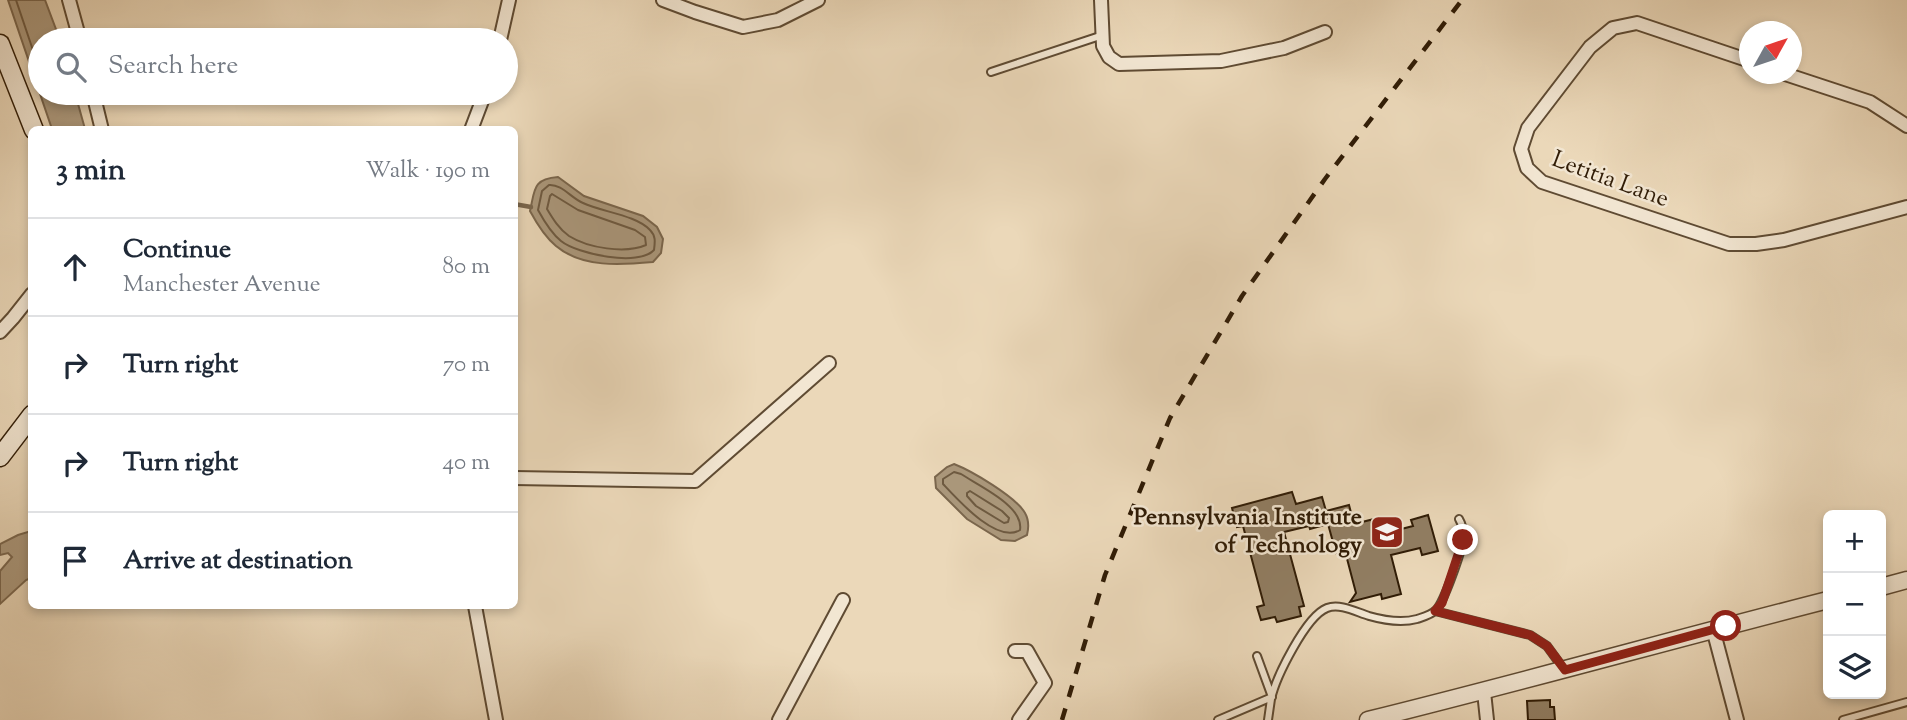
<!DOCTYPE html>
<meta charset="utf-8">
<style>
body{margin:0;font-family:"Sorts Mill Goudy",serif;background:#f6f6f7;color:#1f2937}
.controls{position:absolute;right:21px;bottom:21px;display:grid;overflow:hidden;border-radius:10px;box-shadow:0 4px 10px #0003}
.controls button{width:63px;height:63px;display:grid;place-items:center;padding:0;border:0;border-bottom:2px solid #e0e1e3;background:#fff;color:#1f2937;font:35px sans-serif}
.compass{position:absolute;left:1739px;top:21px;width:63px;height:63px;border-radius:50%;background:#fff;box-shadow:0 4px 10px #0003;rotate:50deg}
.stop{position:absolute;width:21px;height:21px;margin:-16px;border:5px solid #8f2418;border-radius:50%;background:#fff}
.stop.end{background:#8f2418;border-color:#fff;box-shadow:0 2px 7px #0008}
.list{margin:0;padding:0;list-style:none}
h2{display:flex;justify-content:space-between;align-items:center;height:91px;margin:0;padding:0 28px;font-size:30px}
h2 small{font-size:23px;font-weight:400;color:#747a83}
.list li{display:grid;grid-template-columns:46px 1fr auto;gap:21px;align-items:center;box-sizing:border-box;height:98px;padding:0 28px;border-top:2px solid #e0e1e3}
.list b{display:block;font-size:26px;white-space:nowrap}
.list p{margin:0;font-size:23px;white-space:nowrap;color:#747a83}
.list em{font-size:23px;font-style:normal;color:#747a83}
.icon{flex:none;width:38px;height:38px;fill:none;stroke:currentColor;stroke-width:2;stroke-linecap:round;stroke-linejoin:round}
.map{position:relative;flex:none;width:1907px;height:720px;overflow:hidden}
.search{position:absolute;background:#fff;box-shadow:0 4px 10px #0003;left:28px;top:28px;width:490px;height:77px;display:flex;align-items:center;gap:18px;box-sizing:border-box;padding:0 24px;border-radius:38px;color:#747a83;font-size:26px}
.panel{position:absolute;background:#fff;box-shadow:0 4px 10px #0003;left:28px;top:126px;width:490px;height:483px;border-radius:10px}
.map>svg:first-child{display:block}
.water{fill:#ab987c;stroke:#7a664d;stroke-width:2}
.lines{fill:none;stroke-linecap:round;stroke-linejoin:round}
.shore{stroke:#6e5a41;stroke-width:2}
.stream{stroke:#7a664d;stroke-width:4.5}
.building{fill:#917e63;stroke:#301c06;stroke-width:2}
.service-casing{stroke:#5f4b33;stroke-width:10}
.minor-casing{stroke:#5f4b33;stroke-width:16}
.tertiary-casing{stroke:#5f4b33;stroke-width:19}
.secondary-casing{stroke:#301c06;stroke-width:21}
.service{stroke:#f2e6d2;stroke-width:6}
.minor{stroke:#f2e6d2;stroke-width:12}
.tertiary{stroke:#f2e6d2;stroke-width:16}
.secondary{stroke:#f2e6d2;stroke-width:18}
.rail{stroke:#301c06;stroke-width:4.5;stroke-dasharray:12 12;stroke-linecap:butt}
.route{stroke:#8f2418;stroke-width:9}
.labels{text-anchor:middle;dominant-baseline:central;stroke-width:5;stroke-linejoin:round;paint-order:stroke}
.street-label{font-size:24px;fill:#301c06;stroke:#f2e6d2}
.poi-label{font-size:24px;font-weight:bold;fill:#301c06;stroke:#f2e6d2;text-anchor:end}
</style>
<div class="map">
<svg width="1907" height="720" viewBox="0 0 1907 720">
<rect width="100%" height="100%" fill="#ebd8b9"/>
<filter id="stains"><feTurbulence type="fractalNoise" baseFrequency=".00286" numOctaves="4"/><feColorMatrix values="0 0 0 0 .2 0 0 0 0 .09 0 0 0 0 .02 0 0 0 .5 -.17"/></filter>
<radialGradient id="worn" r=".72"><stop offset=".6" stop-color="#630" stop-opacity="0"/><stop offset="1" stop-color="#630" stop-opacity=".3"/></radialGradient>
<!-- water -->
<path class="water" d="M8 0H45L60 40H40V93H75L85 129H52Z
M558 177 584 196 643 216 657 227 663 239 661 253 653 262C621 265 582 268 556 246 545 237 537 224 530 211 535 190 532 179 558 177Z
M954 464C972 471 1016 497 1025 513 1029 520 1029 527 1027 535L1015 541 1001 540 967 519 936 488 935 477 947 467Z
M31 531V578L26 580 0 604V571L12 557 8 553 0 555V544L18 535Z"/>
<g class="lines">
<!-- shore -->
<path class="shore" d="M16 0 40 71
M549 185C562 184 571 198 583 203 602 212 636 215 650 230 656 236 655 242 654 250 639 267 577 254 561 241 551 233 544 221 538 210L542 191Z
M552 194 578 210 635 230 645 237 646 245C625 254 588 248 569 236 559 229 553 219 547 209L550 196Z
M954 472 961 474C979 486 1024 506 1020 530 997 544 958 500 943 484V479Z
M970 491 1002 511 1009 518 1008 522 1004 523 976 506 967 496V493Z"/>
<!-- stream -->
<path class="stream" d="M514 204 531 207"/>
</g>
<!-- building -->
<path class="building" d="M1292 492 1296 504 1322 497 1326 511 1349 505 1354 524 1374 519 1378 535 1413 526 1411 520 1428 515 1438 551 1422 555 1420 548 1391 555 1401 594 1382 599 1381 594 1350 602 1356 593 1345 551 1336 553 1328 524 1310 529 1309 526 1284 532 1304 606 1299 607 1301 616 1277 622 1275 617 1261 620 1257 607 1264 605 1243 526 1237 527 1232 508Z
M1550 700V707H1554L1555 720H1528L1527 701Z"/>
<g class="lines">
<!-- service casing -->
<g class="service-casing">
<path id="service" d="M991 72 1103 35
M1435 611 1530 635 1547 646 1563 668
M1218 720 1272 697 1257 656
M1268 720C1269 713 1270 706 1271 699 1276 677 1306 616 1327 608 1340 603 1356 612 1369 616 1383 620 1402 623 1417 619 1423 617 1431 615 1436 610 1444 602 1461 553 1463 540 1464 532 1463 526 1459 519
M1843 720 1907 702"/>
</g>
<!-- minor casing -->
<g class="minor-casing">
<path id="minor" d="M69 0 80 40
M663 0 695 12 743 27 778 20 818 0
M1101 0 1103 46 1109 57 1119 64 1221 61 1284 48 1325 32
M500 40 509 0
M1750 61 1637 23 1613 28 1590 47 1528 128 1521 149 1527 168 1542 182 1729 244H1756L1784 240 1907 207
M1785 74 1870 102 1907 126
M93 93 102 130
M471 130 485 93
M0 332 13 318 32 294
M514 478 695 481 829 363
M475 606 496 720
M1713 629 1737 720
M1015 651H1027L1045 683 1019 720
M1484 692 1487 720
M779 720 843 600"/>
</g>
<!-- tertiary casing -->
<g class="tertiary-casing">
<path id="tertiary" d="M1881 587 1907 580
M1368 720C1522 682 1675 639 1828 600"/>
</g>
<!-- secondary casing -->
<g class="secondary-casing">
<path id="secondary" d="M0 44 34 130
M0 457 32 415"/>
</g>
<!-- service -->
<use href="#service" class="service"/>
<!-- minor -->
<use href="#minor" class="minor"/>
<!-- tertiary -->
<use href="#tertiary" class="tertiary"/>
<!-- secondary -->
<use href="#secondary" class="secondary"/>
<!-- rail -->
<path class="rail" d="M1062 720 1105 575 1170 418 1242 296 1325 179 1462 0"/>
</g>
<g class="lines">
<!-- route -->
<path class="route" d="M1463 540 1442 603 1435 611 1530 635 1547 646 1565 670 1726 626"/>
</g>
<!-- icons -->
<defs>
<g id="school-square" transform="scale(1.75)"><rect x="-9" y="-9" width="18" height="18" rx="4" fill="#8f2418" stroke="#f2e6d2"/><path d="M0-5L7-2L0 1L-7-2ZM-4 1L0 2.5L4 1V4Q0 6-4 4Z" fill="#fff"/></g>
</defs>
<g fill-rule="evenodd">
<use href="#school-square" x="1387" y="532"/>
</g>
<g class="labels">
<!-- street labels -->
<g class="street-label">
<text transform="translate(1610 180) rotate(20)">Letitia Lane</text>
</g>
<!-- poi labels -->
<g class="poi-label">
<text x="1362" y="518">Pennsylvania Institute<tspan x="1362" dy="28">of Technology</tspan></text>
</g>
</g>
<rect width="100%" height="100%" filter="url(#stains)"/>
<rect width="100%" height="100%" fill="url(#worn)"/>
</svg>
<div class="controls">
<button>+</button>
<button>−</button>
<button><svg class="icon" aria-label="layers" viewBox="0 0 24 24"><path d="M12 4l9 5-9 5-9-5zM3 14l9 5 9-5"/></svg></button>
</div>
<svg class="compass" viewBox="-18 -18 36 36"><path d="M0-13l5 13h-10z" fill="#e53935"/><path d="M0 13l5-13h-10z" fill="#747a83"/></svg>
<div class="stop" style="left:1726px;top:626px"></div>
<div class="stop end" style="left:1463px;top:540px"></div>
<div class="search"><svg class="icon" aria-label="search" viewBox="0 0 24 24"><circle cx="10" cy="10" r="6"/><path d="M15 15l6 6"/></svg>Search here</div>
<section class="panel">
<h2>3 min<small>Walk · 190 m</small></h2>
<ul class="list">
<li><svg class="icon" aria-label="ahead" viewBox="0 0 24 24"><path d="M12 20V5M6 11l6-6 6 6"/></svg><div><b>Continue</b><p>Manchester Avenue</p></div><em>80 m</em></li>
<li><svg class="icon" aria-label="right" viewBox="0 0 24 24"><path d="M7 20v-9h11M14 6l5 5-5 5"/></svg><div><b>Turn right</b></div><em>70 m</em></li>
<li><svg class="icon" aria-label="right" viewBox="0 0 24 24"><path d="M7 20v-9h11M14 6l5 5-5 5"/></svg><div><b>Turn right</b></div><em>40 m</em></li>
<li><svg class="icon" aria-label="arrive" viewBox="0 0 24 24"><path d="M6 21V4h12l-3 4 3 4H6"/></svg><div><b>Arrive at destination</b></div></li>
</ul>
</section>
</div>
